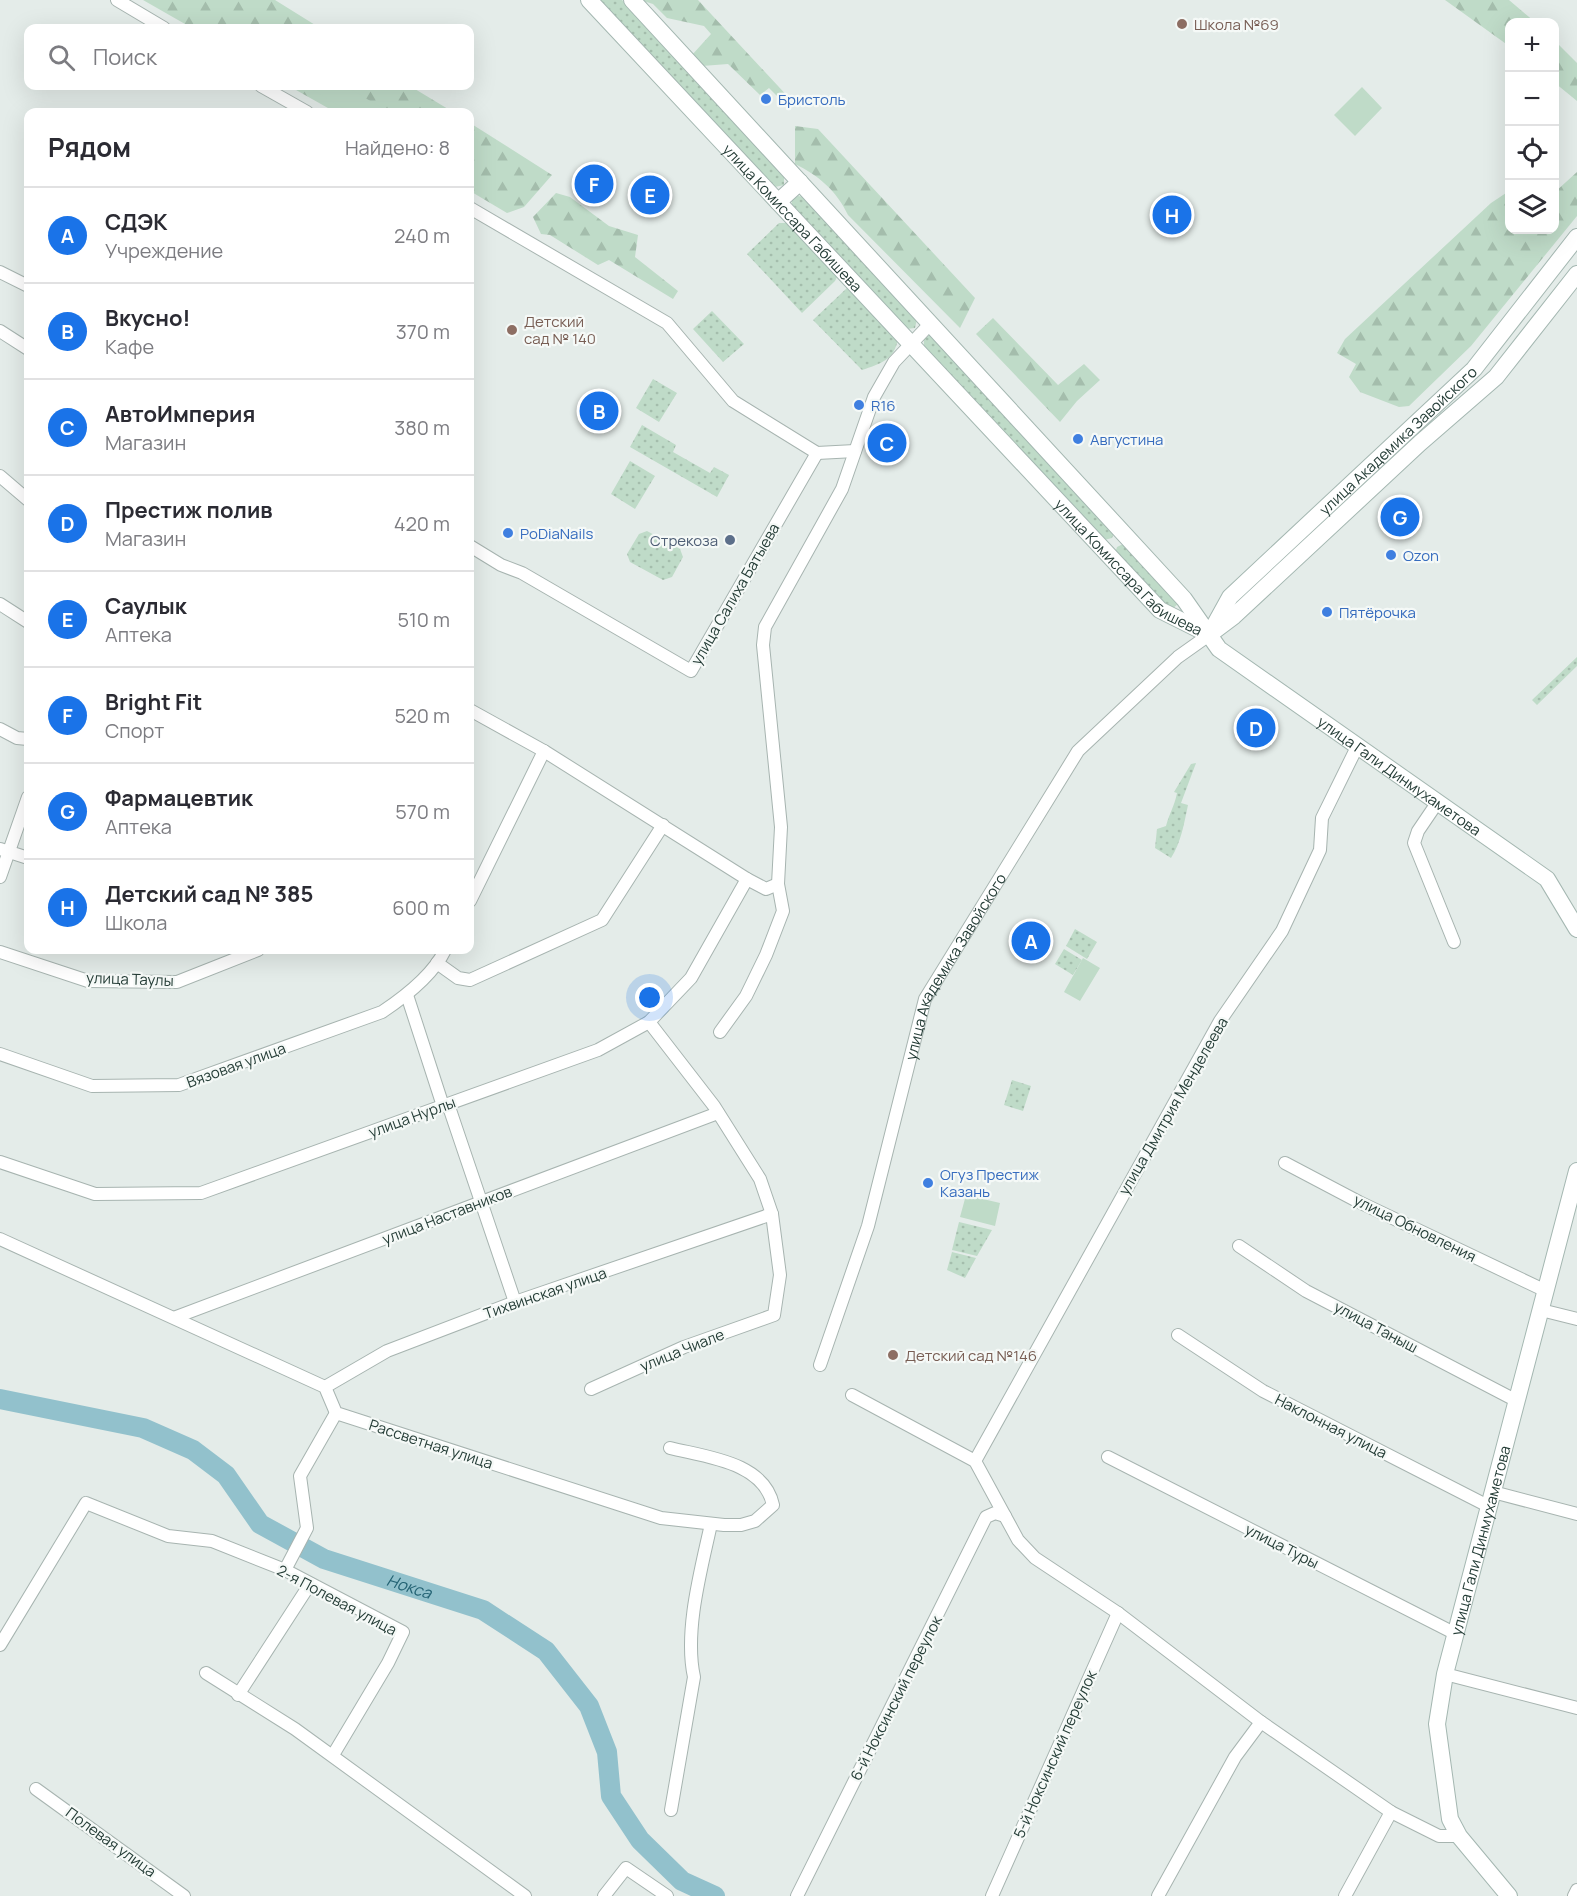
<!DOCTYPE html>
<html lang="ru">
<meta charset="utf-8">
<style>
body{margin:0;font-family:Manrope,sans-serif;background:#f2f2f3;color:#2b2b33}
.controls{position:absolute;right:18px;top:18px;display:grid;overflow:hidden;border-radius:12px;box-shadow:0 6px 24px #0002}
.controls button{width:54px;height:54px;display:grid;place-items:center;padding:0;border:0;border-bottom:2px solid #e1e1e2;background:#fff;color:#2b2b33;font:30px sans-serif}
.you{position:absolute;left:650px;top:998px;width:21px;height:21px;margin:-15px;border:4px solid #fff;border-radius:50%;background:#1a73e8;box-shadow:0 0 0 9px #1a73e833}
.badge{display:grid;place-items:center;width:39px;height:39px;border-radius:50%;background:#1a73e8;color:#fff;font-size:20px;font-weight:700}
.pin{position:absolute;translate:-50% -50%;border:3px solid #fff;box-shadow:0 2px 6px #0006}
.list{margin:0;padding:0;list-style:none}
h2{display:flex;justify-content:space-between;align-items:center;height:78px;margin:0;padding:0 24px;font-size:26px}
h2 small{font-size:20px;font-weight:400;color:#7c7c81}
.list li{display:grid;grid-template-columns:39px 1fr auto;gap:18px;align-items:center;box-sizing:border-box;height:96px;padding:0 24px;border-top:2px solid #e1e1e2}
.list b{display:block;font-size:22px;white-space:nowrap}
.list p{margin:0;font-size:20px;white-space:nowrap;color:#7c7c81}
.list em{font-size:20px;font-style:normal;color:#7c7c81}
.icon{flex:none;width:33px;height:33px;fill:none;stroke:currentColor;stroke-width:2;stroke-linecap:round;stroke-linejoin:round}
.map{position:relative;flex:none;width:1577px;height:1896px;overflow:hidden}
.search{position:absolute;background:#fff;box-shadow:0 6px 24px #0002;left:24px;top:24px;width:450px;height:66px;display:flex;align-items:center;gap:15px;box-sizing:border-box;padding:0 21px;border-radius:12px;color:#7c7c81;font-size:22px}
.panel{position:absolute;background:#fff;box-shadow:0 6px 24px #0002;left:24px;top:108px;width:450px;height:846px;border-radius:12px}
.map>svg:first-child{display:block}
.green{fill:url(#green-dots)}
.forest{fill:url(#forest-firs)}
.pitch{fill:#bfdbc8}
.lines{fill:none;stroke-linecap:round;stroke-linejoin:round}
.river{stroke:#92c1cc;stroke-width:20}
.street-casing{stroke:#a7b4b0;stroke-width:14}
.secondary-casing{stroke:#a4b7b1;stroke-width:18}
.street{stroke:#fff;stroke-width:12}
.secondary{stroke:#fff;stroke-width:16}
.education-dot{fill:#8d6e63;stroke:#f5f9f7;stroke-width:2}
.shop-dot{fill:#3f7fe0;stroke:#f5f9f7;stroke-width:2}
.service-dot{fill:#5c6f8a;stroke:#f5f9f7;stroke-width:2}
.labels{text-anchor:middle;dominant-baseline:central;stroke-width:4.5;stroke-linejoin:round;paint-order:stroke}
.education-label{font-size:15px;fill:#785e54;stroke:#f5f9f7;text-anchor:start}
.shop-label{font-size:15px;fill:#366cbe;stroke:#f5f9f7;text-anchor:start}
.street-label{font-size:15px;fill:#253d37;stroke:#f5f9f7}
.service-label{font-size:15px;fill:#4e5e75;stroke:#f5f9f7;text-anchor:end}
.water-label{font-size:16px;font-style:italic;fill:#246374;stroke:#f5f9f7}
</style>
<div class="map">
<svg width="1577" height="1896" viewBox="0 0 1577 1896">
<defs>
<pattern id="green-dots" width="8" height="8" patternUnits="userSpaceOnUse" patternTransform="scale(1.5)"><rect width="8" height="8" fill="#bfdbc8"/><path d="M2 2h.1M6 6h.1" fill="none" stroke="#a4bdac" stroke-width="1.8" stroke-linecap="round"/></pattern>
<pattern id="forest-firs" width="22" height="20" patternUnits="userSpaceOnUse" patternTransform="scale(1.5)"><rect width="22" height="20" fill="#bfdbc8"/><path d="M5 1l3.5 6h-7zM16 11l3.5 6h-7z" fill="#a4bdac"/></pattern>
</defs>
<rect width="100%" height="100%" fill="#e4ece9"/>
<!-- green -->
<path class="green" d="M600 0H622L784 175V185L775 187Z
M798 196 804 197 917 319 915 328 906 329 792 206V200Z
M779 223H788L838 275 835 281 802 313 747 254Z
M847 288 854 290 898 338C895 360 880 364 862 370L813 320Z
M712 311 744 344 723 362 693 329Z
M931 335 1114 533 1112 538 1104 540 924 346V338Z
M653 379 677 393 659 422 636 408Z
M642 425 676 445 673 452 710 473 714 467 729 475 717 497 630 447Z
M630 461 655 476 635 509 611 494Z
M647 531 680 549 683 557 672 577 663 580 630 562 627 554 639 534Z
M1123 544 1180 602 1169 612 1115 553 1117 547Z
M1577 657V666L1537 705 1532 700Z
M1196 763 1181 803 1188 805C1184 824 1181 842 1171 858L1155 848 1157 829 1166 826C1169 814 1175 805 1177 793L1174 792 1191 764Z
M1075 929 1097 942 1087 959 1066 946Z
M1064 949 1082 960 1073 975 1055 964Z
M1012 1080 1031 1086 1023 1111 1004 1105Z
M959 1222 992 1230 977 1256 952 1250Z
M952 1252 976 1258 965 1278 947 1270Z"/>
<!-- forest -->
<path class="forest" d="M143 0H275L320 28H192Z
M640 0H698L791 100 782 101 769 88 760 95 728 64 702 66 692 55 711 34 704 26 667 18 653 4Z
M1445 0H1509L1535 22H1510L1509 46Z
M1555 41 1577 63V101L1555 83Z
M289 86H410L453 112H335Z
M470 123 552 175 524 207 507 213 470 191Z
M795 126 818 129 975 298 960 328 848 215C836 190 819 176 795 164Z
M1577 172V216L1471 346 1409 406 1399 407 1360 392 1349 377 1356 364 1337 353 1345 339 1491 203 1509 191 1510 230H1554L1555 192Z
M556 193 570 197 609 226 638 235 635 257 678 291 673 299 609 260 598 265 550 235 541 234 533 217Z
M993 318 1058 385 1084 364 1100 380 1077 401 1060 422 976 334Z"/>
<!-- pitch -->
<path class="pitch" d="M306 86H345L389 112H350Z
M1362 87 1382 108 1355 136 1334 115Z
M1083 958 1100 968 1080 1001 1064 992Z
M966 1195 1000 1203 995 1226 960 1217Z"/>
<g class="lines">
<!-- river -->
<path class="river" id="s1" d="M0 1399 143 1428 193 1450 226 1475 260 1524 324 1559 483 1610 546 1651 589 1706 607 1752 611 1796 640 1840 682 1881 715 1896"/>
<!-- street casing -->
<g class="street-casing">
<g id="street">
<path d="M117 0 164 28"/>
<path d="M261 86 307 112"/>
<path d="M470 208 667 323 733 401 817 453 855 451"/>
<path d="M0 272 28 286"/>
<path d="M0 331 28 349"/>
<path d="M0 476 28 500"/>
<path d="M470 546 501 565 522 573 691 671 817 453"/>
<path d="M0 604 28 622"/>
<path d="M470 710 544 751 747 879 766 889 778 884"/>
<path d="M0 729 17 738 28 739"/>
<path d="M1437 803 1418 831 1414 843 1454 942"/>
<path d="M0 849 28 858"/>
<path d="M0 877 28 797"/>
<path d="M470 901 544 751"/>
<path d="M0 952 88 981 177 982 258 950"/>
<path d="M437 963 458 978 470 980 602 920 663 825"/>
<path d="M407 995 443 1106"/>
<path d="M720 1032 746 996 766 955 783 911 778 884 781 827 763 645 765 627 842 489 874 397 894 362 930 324"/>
<path d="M0 1054 92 1086 179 1085 382 1012C406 996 433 975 445 950"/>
<path d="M448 1104 515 1302"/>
<path d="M0 1162 95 1194 201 1193 598 1050 649 1022 691 978 747 879"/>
<path d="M1285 1163 1359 1202 1546 1291"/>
<path d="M0 1239 325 1387 336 1413 661 1518 724 1525H741L755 1521 773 1505C764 1462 706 1457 670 1448"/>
<path d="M1239 1246 1306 1291 1517 1401"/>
<path d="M1541 1310 1577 1319"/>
<path d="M176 1317 718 1113"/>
<path d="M1178 1335 1263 1391 1490 1507"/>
<path id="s2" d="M820 1365 868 1226 925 999 1078 751 1178 657 1209 635"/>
<path d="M325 1387 387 1351 515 1302 772 1214"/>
<path d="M591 1389 684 1347 774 1315 780 1275 772 1214 760 1179 714 1106 649 1022"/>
<path d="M852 1395 975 1461 1018 1540 1035 1558 1118 1613 1261 1722 1391 1812 1439 1836H1459"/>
<path d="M1108 1457 1456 1634"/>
<path d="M975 1461 1220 1021 1282 931 1320 850 1322 818 1357 747"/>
<path d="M1493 1492 1577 1514"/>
<path d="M285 1570 307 1528 300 1476 336 1413"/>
<path d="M0 1645 86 1503 168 1536 212 1541 285 1570 403 1632 388 1663 333 1755"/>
<path d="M206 1673 295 1729 525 1896"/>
<path d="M1445 1674 1577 1708"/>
<path d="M238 1695 310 1584"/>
<path d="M36 1789 184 1896"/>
<path d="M671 1810 694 1677C684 1631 701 1570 711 1524"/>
<path d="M604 1896 626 1868 667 1896"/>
<path d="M797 1896 986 1517 995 1513 1005 1516"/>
<path d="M992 1896 1118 1613"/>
<path d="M1158 1896 1235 1757 1261 1722"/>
<path d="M1345 1896 1391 1812"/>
<path d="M1574 1896 1577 1890"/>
</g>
</g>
<!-- secondary casing -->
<g class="secondary-casing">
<g id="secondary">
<path id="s3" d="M589 0 1160 610 1208 634"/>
<path id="s4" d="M632 0 1184 599 1219 649 1547 879 1577 929"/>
<path d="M778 202 800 182"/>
<path d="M1214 631 1234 616 1420 443 1496 377 1577 274"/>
<path id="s5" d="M1209 635 1230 597 1474 369 1577 237"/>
<path id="s6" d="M1509 1896 1459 1836 1450 1819 1437 1724 1445 1674 1577 1171"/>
</g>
</g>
<!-- street -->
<use href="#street" class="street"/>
<!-- secondary -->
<use href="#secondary" class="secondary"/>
</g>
<!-- markers -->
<g class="education-dot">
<circle cx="1182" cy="24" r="6"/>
<circle cx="512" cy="330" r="6"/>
<circle cx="893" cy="1355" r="6"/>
</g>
<g class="shop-dot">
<circle cx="766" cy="99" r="6"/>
<circle cx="859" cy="405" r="6"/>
<circle cx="1078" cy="439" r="6"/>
<circle cx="508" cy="533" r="6"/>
<circle cx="1391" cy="555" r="6"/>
<circle cx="1327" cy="612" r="6"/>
<circle cx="928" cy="1183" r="6"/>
</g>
<circle class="service-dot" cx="730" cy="540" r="6"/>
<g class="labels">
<!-- education labels -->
<g class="education-label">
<text x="1194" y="24">Школа №69</text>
<text x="524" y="321">Детский<tspan x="524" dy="17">сад № 140</tspan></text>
<text x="905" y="1355">Детский сад №146</text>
</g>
<!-- shop labels -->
<g class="shop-label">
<text x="778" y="99">Бристоль</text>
<text x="871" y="405">R16</text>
<text x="1090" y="439">Августина</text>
<text x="520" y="533">PoDiaNails</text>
<text x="1403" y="555">Ozon</text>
<text x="1339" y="612">Пятёрочка</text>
<text x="940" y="1174">Огуз Престиж<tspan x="940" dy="17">Казань</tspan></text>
</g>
<!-- street labels -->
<g class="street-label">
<text stroke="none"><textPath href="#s3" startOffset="298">улица Комиссара Габишева</textPath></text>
<text stroke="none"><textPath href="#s5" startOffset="273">улица Академика Завойского</textPath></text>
<text stroke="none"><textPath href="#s3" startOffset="784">улица Комиссара Габишева</textPath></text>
<text transform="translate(735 594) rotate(-60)">улица Салиха Батыева</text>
<text stroke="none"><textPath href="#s4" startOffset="1096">улица Гали Динмухаметова</textPath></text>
<text stroke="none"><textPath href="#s2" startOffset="423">улица Академика Завойского</textPath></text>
<text transform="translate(130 979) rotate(2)">улица Таулы</text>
<text transform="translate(236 1065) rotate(-20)">Вязовая улица</text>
<text transform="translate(1173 1106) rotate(-60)">улица Дмитрия Менделеева</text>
<text transform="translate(412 1117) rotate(-20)">улица Нурлы</text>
<text transform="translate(447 1215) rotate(-21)">улица Наставников</text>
<text transform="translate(1415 1228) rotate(26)">улица Обновления</text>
<text transform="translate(545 1293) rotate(-19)">Тихвинская улица</text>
<text transform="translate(1376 1327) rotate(28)">улица Таныш</text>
<text transform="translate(682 1350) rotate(-22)">улица Чиале</text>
<text transform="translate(1331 1426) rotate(27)">Наклонная улица</text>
<text transform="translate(431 1444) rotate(18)">Рассветная улица</text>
<text stroke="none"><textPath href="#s6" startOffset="382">улица Гали Динмухаметова</textPath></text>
<text transform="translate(1282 1546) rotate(27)">улица Туры</text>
<text transform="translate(337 1600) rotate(28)">2-я Полевая улица</text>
<text transform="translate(896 1698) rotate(-63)">6-й Ноксинский переулок</text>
<text transform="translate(1055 1754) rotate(-66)">5-й Ноксинский переулок</text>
<text transform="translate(111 1842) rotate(36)">Полевая улица</text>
</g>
<!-- service labels -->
<g class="service-label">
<text x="718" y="540">Стрекоза</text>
</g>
<!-- water labels -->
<g class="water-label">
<text stroke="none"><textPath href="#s1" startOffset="464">Нокса</textPath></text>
</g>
</g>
</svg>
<div class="controls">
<button>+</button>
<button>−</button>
<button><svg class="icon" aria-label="locate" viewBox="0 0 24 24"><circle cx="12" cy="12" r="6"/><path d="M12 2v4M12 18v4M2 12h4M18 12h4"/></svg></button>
<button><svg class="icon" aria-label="layers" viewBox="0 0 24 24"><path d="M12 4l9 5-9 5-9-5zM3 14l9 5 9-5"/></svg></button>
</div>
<div class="you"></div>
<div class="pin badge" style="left:1031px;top:941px">A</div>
<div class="pin badge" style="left:599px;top:411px">B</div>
<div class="pin badge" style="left:887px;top:443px">C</div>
<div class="pin badge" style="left:1256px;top:728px">D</div>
<div class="pin badge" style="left:650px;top:195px">E</div>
<div class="pin badge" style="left:594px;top:184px">F</div>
<div class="pin badge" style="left:1400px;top:517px">G</div>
<div class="pin badge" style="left:1172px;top:215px">H</div>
<div class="search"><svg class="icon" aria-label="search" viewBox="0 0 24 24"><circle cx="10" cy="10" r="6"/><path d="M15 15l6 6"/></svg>Поиск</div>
<section class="panel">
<h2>Рядом<small>Найдено: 8</small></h2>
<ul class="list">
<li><span class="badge">A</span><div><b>СДЭК</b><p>Учреждение</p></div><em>240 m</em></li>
<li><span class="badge">B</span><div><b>Вкусно!</b><p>Кафе</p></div><em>370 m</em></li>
<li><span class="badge">C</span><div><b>АвтоИмперия</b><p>Магазин</p></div><em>380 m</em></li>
<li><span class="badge">D</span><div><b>Престиж полив</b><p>Магазин</p></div><em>420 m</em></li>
<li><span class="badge">E</span><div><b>Саулык</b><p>Аптека</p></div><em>510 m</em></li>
<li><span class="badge">F</span><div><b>Bright Fit</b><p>Спорт</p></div><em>520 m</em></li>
<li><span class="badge">G</span><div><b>Фармацевтик</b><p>Аптека</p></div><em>570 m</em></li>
<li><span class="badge">H</span><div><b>Детский сад № 385</b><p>Школа</p></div><em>600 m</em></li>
</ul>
</section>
</div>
